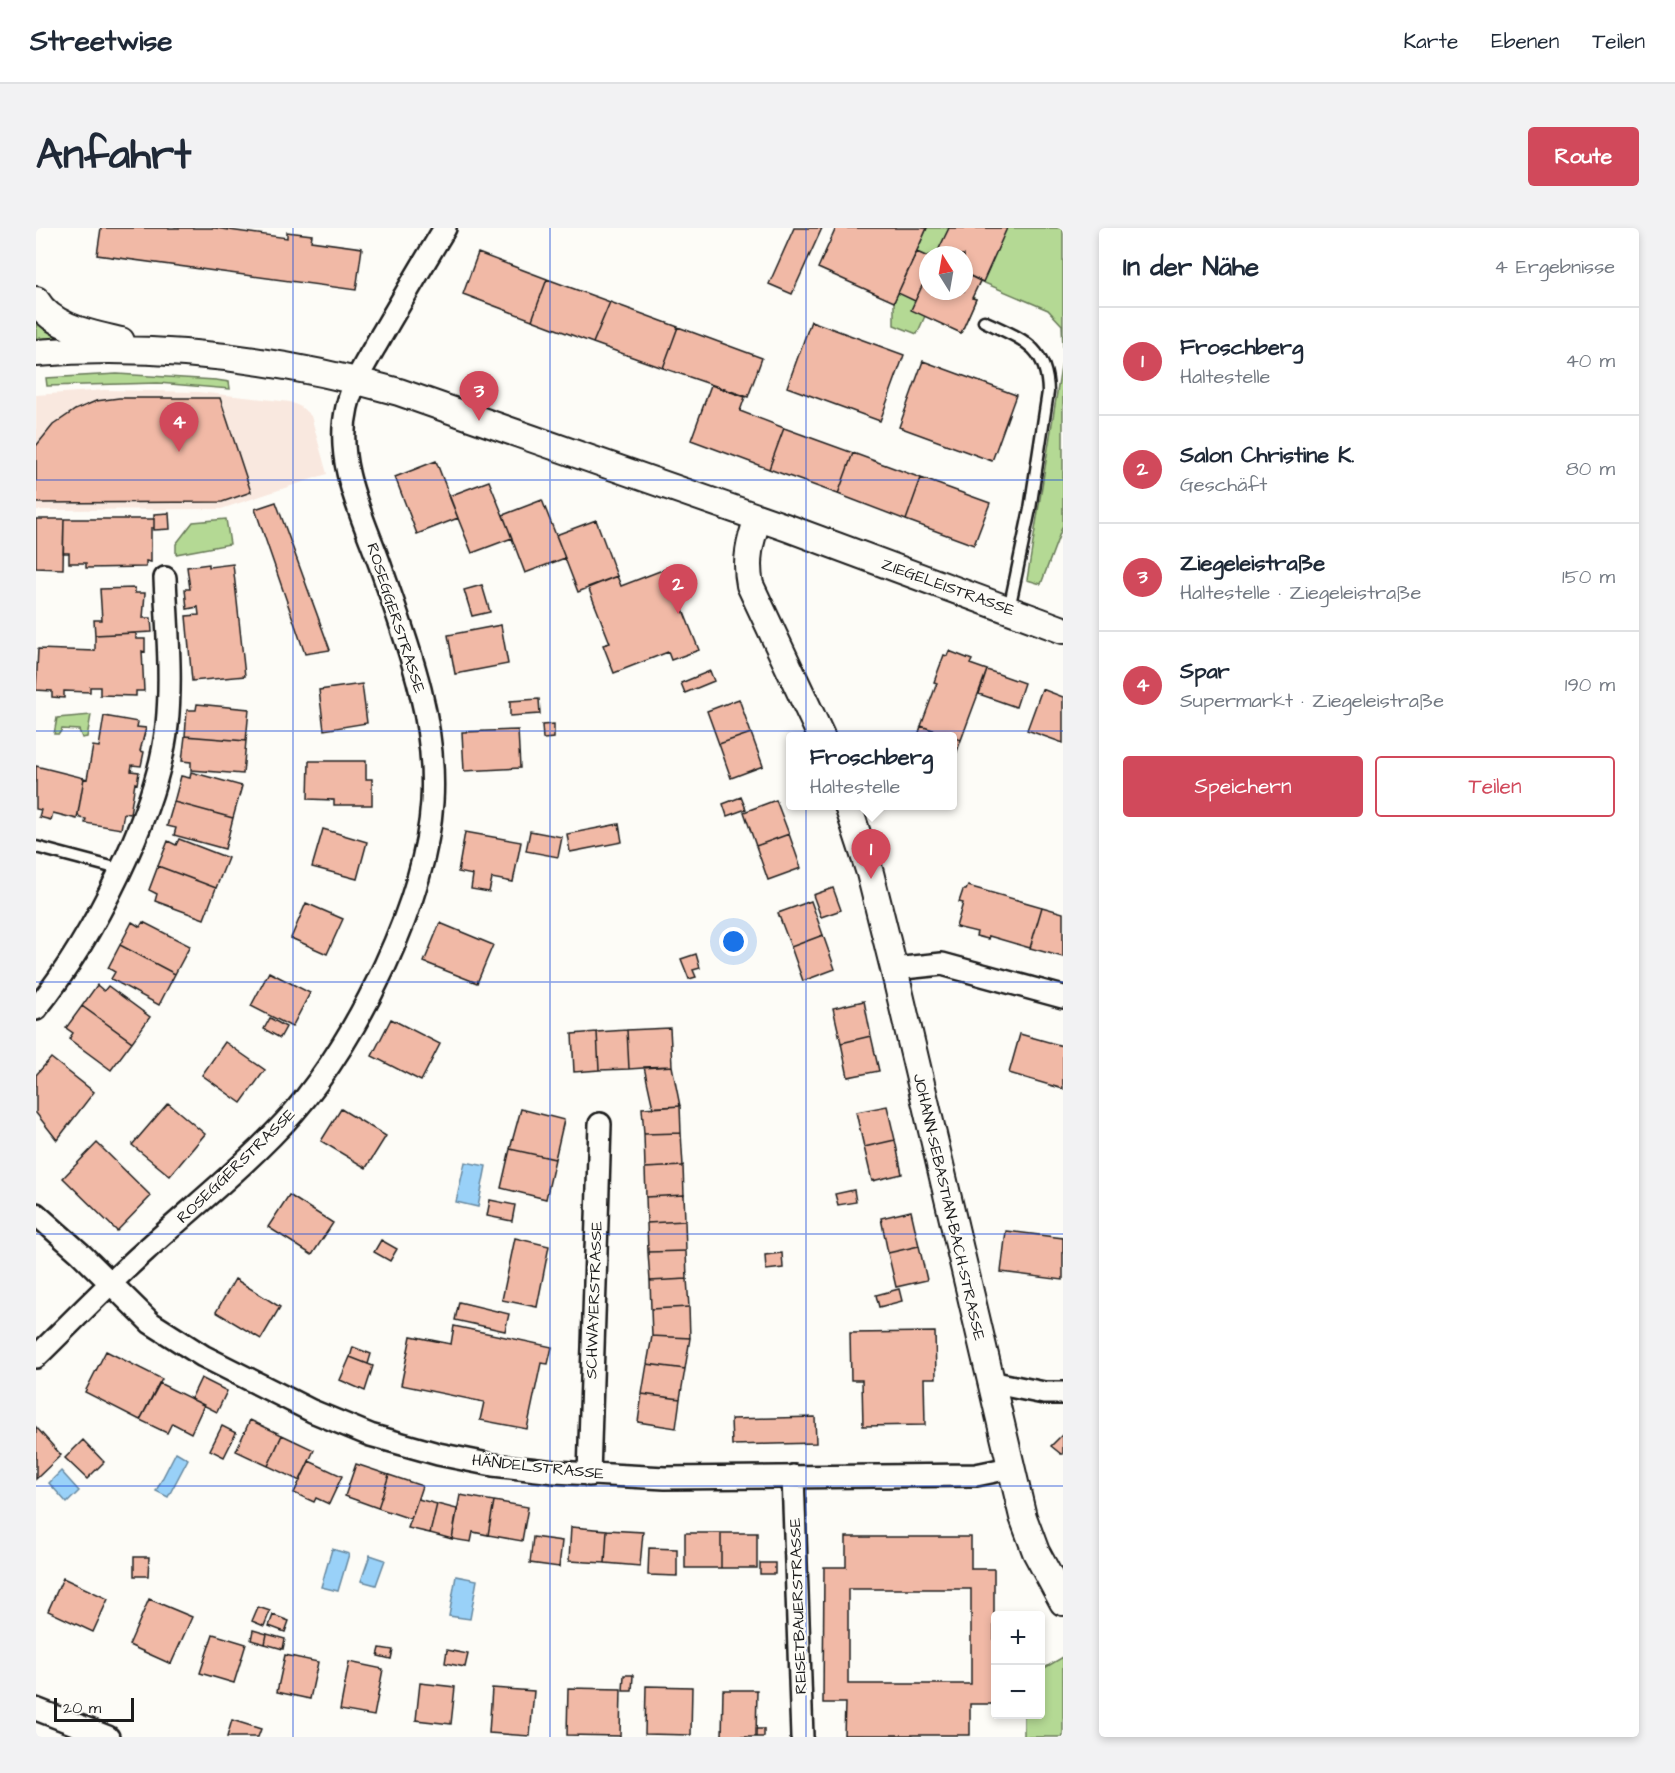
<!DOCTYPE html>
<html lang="de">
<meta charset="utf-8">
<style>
body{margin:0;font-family:"Architects Daughter",sans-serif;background:#f2f2f3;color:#1f2937}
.controls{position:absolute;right:18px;bottom:18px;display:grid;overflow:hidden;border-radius:6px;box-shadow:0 3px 9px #0003}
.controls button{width:54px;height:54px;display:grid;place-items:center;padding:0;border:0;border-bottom:2px solid #e0e1e3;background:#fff;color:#1f2937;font:30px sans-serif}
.compass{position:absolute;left:883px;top:18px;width:54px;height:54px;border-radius:50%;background:#fff;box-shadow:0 3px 9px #0003;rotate:349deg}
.scale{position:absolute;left:18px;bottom:15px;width:80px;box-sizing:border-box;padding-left:6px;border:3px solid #1c1c1c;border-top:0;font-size:16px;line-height:21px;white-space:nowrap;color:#1c1c1c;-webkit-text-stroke:4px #fdfcf7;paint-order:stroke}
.you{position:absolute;left:698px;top:714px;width:21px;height:21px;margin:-15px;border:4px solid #fff;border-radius:50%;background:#1a73e8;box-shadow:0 0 0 9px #1a73e833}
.badge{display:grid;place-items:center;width:39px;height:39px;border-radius:50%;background:#d1495b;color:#fff;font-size:20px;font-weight:700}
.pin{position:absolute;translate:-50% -50px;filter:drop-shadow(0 2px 3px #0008)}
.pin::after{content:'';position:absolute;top:32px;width:21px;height:18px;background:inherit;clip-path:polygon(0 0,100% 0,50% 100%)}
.popup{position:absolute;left:750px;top:504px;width:171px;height:78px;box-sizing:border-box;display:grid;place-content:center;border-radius:6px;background:#fff;filter:drop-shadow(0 2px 4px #0005);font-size:20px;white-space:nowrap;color:#747a83}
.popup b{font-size:22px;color:#1f2937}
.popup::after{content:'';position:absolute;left:50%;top:100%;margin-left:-12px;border:12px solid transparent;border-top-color:#fff}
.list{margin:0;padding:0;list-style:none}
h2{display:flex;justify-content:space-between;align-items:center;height:78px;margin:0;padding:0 24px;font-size:26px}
h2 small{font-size:20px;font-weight:400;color:#747a83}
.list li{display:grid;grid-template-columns:39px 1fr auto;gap:18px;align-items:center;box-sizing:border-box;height:108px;padding:0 24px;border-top:2px solid #e0e1e3}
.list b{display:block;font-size:22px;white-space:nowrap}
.list p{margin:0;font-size:20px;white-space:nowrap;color:#747a83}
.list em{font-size:20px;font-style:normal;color:#747a83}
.actions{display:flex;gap:12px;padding:18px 24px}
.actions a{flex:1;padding:14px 0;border:2px solid #d1495b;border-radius:6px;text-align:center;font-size:21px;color:#d1495b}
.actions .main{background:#d1495b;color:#fff}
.map{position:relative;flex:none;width:1027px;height:1509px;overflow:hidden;border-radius:6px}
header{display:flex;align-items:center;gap:36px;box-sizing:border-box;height:84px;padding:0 30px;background:#fff;border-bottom:2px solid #e0e1e3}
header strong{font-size:28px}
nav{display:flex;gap:33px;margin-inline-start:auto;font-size:21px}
.intro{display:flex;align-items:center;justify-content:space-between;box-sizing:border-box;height:144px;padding:0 36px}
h1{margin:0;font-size:42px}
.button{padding:15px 27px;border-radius:6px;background:#d1495b;color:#fff;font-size:21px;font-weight:700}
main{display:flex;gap:36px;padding:0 36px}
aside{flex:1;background:#fff;border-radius:6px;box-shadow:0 3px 9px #0003}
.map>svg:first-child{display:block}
.built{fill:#f9e8df}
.green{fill:#b4d994;stroke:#687a58;stroke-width:1.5;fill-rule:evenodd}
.water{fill:#99d1f8;stroke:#6789a0;stroke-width:1.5}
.building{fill:#f1b9a6;stroke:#1c1c1c;stroke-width:1.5;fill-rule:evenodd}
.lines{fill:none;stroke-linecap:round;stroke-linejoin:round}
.service-casing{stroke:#1c1c1c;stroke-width:15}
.minor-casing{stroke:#1c1c1c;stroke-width:26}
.tertiary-casing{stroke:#1c1c1c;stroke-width:30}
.service{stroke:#fdfcf7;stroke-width:10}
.minor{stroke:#fdfcf7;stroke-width:21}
.tertiary{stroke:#fdfcf7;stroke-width:26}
.grid{fill:none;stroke:#1d4ed8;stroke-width:1.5;stroke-opacity:0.55}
.labels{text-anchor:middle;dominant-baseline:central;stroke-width:5;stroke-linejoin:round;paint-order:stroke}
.street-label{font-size:16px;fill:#1c1c1c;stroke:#fdfcf7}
</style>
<header>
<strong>Streetwise</strong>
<nav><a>Karte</a><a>Ebenen</a><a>Teilen</a></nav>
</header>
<div class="intro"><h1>Anfahrt</h1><a class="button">Route</a></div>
<main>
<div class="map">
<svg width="1027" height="1509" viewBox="0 0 1027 1509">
<rect width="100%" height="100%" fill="#fdfcf7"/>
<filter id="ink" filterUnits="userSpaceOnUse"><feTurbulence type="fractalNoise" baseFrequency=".0167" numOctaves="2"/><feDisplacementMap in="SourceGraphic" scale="12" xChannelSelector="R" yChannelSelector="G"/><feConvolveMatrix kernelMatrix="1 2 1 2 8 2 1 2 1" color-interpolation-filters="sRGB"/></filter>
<g filter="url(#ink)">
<!-- built -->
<path class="built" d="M69 162 162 164 254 174 265 179 275 188 291 246 185 281 0 282V167Z"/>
<!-- green -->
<path class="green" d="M891 0H1027V119L1026 97 1012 82 944 53 936 69 940 71 925 105 889 88 881 106 858 97V74ZM892 27H928V63H892Z
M0 88 25 109 0 111Z
M1027 127V297L1005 356 991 352Z
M81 146 180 152 193 154 194 161 122 155 11 158 10 150Z
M190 291 194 316 140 326V316L157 294Z
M55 487 51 509 46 510 43 502 26 501 23 506H18L21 490Z
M1027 1429V1509H988V1487L1005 1486V1442Z"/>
<!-- water -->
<path class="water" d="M429 934 450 938 442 979 420 974Z
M140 1224 152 1231 132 1269 120 1263Z
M25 1243 43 1263 31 1275 13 1255Z
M296 1321 313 1326 302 1363 285 1359Z
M334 1327 349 1332 340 1357 325 1353Z
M420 1348 441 1352 434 1391 413 1388Z"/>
<!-- building -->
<path class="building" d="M65 0H179L251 10V4L276 7 275 13 326 20 320 62 61 27Z
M758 0H786L756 66 733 56Z
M800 0H891L858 74 782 40Z
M913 0H971L947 54 928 45V27H900Z
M881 24 892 29V45L879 73 862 65Z
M442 25 511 51 496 92 427 66Z
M892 45V63H928V45L944 53 936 70 940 71 925 105 875 82Z
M511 51 574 74 557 115 496 92Z
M574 74 642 99 627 140 557 115Z
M775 93 868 127 844 193 751 159Z
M642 99 726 130 712 169 627 140Z
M887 133 980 167 956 233 863 199Z
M675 157 709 169 704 183 748 200 733 241 655 212Z
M83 170H184L215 264 186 274 0 275V218L17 197 39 182 60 173Z
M748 200 817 225 802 266 733 241Z
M817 225 885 250 870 292 802 266Z
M400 233 422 290 381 306 359 249Z
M885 250 954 275 938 317 870 292Z
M453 253 476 310 436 325 413 268Z
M506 272 529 330 489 345 467 287Z
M240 274 294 422 269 426 219 281Z
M133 285 134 301 118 302V286Z
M0 291H28L27 341 0 340Z
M28 291H118V300H115V334L110 333V339L50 340V335H33V325H27Z
M560 292 581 348 542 364 520 307Z
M173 336V339L197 336 209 448 156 453 150 388 163 387 162 379 151 381 149 361H154L151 339Z
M637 338 648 365 641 367 663 422 635 432 632 424 578 445 567 417 574 415 552 359 581 348 585 358Z
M446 357 454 384 436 388 428 362Z
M99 360V365H109L107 390H115L116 404 59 407 58 392H66L64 361Z
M465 397 472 436 419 446 412 407Z
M100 405V411H109V424L106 423 108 463H100V468L64 467V459H54V464L28 463V470L16 469V463L0 462 2 421 59 423V407Z
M913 423 936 432 934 436 951 442 925 512 885 498 901 455 898 454 908 427 911 428Z
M951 442 988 455 980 479 943 466Z
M674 443 678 453 649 465 645 455Z
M326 456 331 495 288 502 283 462Z
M1006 461 1027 469V515L991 502Z
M503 471 504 486 474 488V473Z
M703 471 715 505 683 516 671 483Z
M161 476 213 481 210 513 149 508 151 482H160Z
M68 488 102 494 101 499 110 500 104 523 108 524 105 538 96 537 95 543 103 544 101 556 99 555 94 586 88 585 85 601 49 595 50 591 44 590 42 586 48 550 51 551 57 518 63 519Z
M518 496V510L507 511 506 497Z
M885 498 915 508H882Z
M482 502 484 540 428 543 426 504Z
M715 505 727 538 695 550 683 516Z
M149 508 210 513 207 546 155 542V534L146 533Z
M916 509 925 512 916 538Z
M273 533H330V551H336V577H298V572L272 571Z
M0 538 48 550 41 591 17 585 15 592 3 589 5 582 0 581Z
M155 544 206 558 197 590 138 574 145 548 154 550Z
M705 569 710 581 691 588 687 576Z
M740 572 753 606 720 618 708 584Z
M138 574 197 590 189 621 138 607 140 600 131 598Z
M583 596 586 614 534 624 531 606Z
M287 601 331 614 321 651 276 639Z
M494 603 526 609 522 629 490 623Z
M429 604 485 614 477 654 456 650 453 664 435 661 437 647 422 644Z
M753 606 765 640 732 652 720 618Z
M143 611 192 630 180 660 122 638 132 613 140 617Z
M122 638 180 660 168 691 119 673 121 666 113 662Z
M932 658 1006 679 994 720 953 708 952 711 940 708 941 704 920 699 927 675 923 674 927 662H930Z
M797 660 805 682 785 689 777 667Z
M775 673 787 707 755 719 742 685Z
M270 675 307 691 291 726 255 710Z
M1006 679 1027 685V729L994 720Z
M96 694 104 699 107 694 154 718 139 746 84 717Z
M404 695 457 717 441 755 388 734Z
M787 707 799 741 767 753 755 719Z
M84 717 139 746 123 777 75 751 79 744 72 740Z
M660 726 664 740 657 742 660 749 653 751 645 731Z
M233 744 274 765 256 799 215 778Z
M61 757 68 763 72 758 114 789 96 814 46 778Z
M828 773 835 808 805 815 797 780Z
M46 778 96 814 75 842 33 811 37 805 30 800Z
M234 790 250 799 244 810 228 801Z
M355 791 404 816 385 853 336 828Z
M634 800 636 838 593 841 591 802Z
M591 802 593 841 563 842 561 804Z
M561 804 563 842 538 844 536 806Z
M984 806 1027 818V861L973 845Z
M835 808 843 843 812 849 805 815Z
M189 814 229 842 205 875 166 847Z
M15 830 58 864 21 912 0 885V847Z
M636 838 644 878 617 880 608 839Z
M132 875 169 906 134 948 96 917Z
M644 878 645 905 608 906 606 880Z
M851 878 859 912 828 919 820 884Z
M305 881 350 908 330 940 285 913Z
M485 881 528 892 519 931 474 921Z
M645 905 647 938 609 940 608 906Z
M859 912 866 946 836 953 828 919Z
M61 915 115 968 81 1003 27 950Z
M474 921 519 931 510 971 465 960Z
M647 938 648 967 610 969 609 940Z
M818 962 820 974 802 977 799 966Z
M253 967 297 995 276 1027 232 999Z
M648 967 649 993 611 995 610 969Z
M454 972 479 977 476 993 451 988Z
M875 983 883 1018 852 1025 845 990Z
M649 993 650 1023 612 1024 611 995Z
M970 1003 1027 1010V1052L965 1044Z
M479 1010 513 1018 501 1079 466 1072Z
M345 1012 361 1021 354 1033 338 1024Z
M883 1018 891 1052 860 1059 852 1025Z
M650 1023 651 1051 614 1053 612 1024Z
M746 1025 747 1040 730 1042 729 1027Z
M199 1051 244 1079 225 1111 180 1084Z
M651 1051 653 1079 615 1081 614 1053Z
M863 1061 866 1073 843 1079 840 1067Z
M423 1074 473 1086 469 1103 419 1092Z
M653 1079 654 1110 616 1108 615 1081Z
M418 1098 516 1119 512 1136 505 1135 491 1201 444 1192 448 1174 365 1157 375 1108 415 1116Z
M899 1104 900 1150H888L889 1197 827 1198 826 1152H815L814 1105Z
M616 1108 654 1110 649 1141 611 1136Z
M317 1119 335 1126 332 1136 314 1129Z
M70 1123 126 1151 104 1192 49 1164Z
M314 1129 337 1138 329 1163 304 1152Z
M611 1136 649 1141 644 1171 606 1166Z
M165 1150 191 1163 181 1184 155 1171Z
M123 1155 168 1177 155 1205 136 1195 131 1205 104 1192Z
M606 1166 644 1171 640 1200 602 1194Z
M779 1189 780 1215 696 1217 695 1191Z
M214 1192 246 1207 232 1238 200 1223Z
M186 1198 200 1205 188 1229 174 1222Z
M0 1199 25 1227 0 1251Z
M1027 1206V1226H1025L1015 1218Z
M246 1207 278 1222 264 1253 232 1238Z
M47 1212 68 1234 51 1251 29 1230Z
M273 1233 306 1248 293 1276 280 1270 278 1274 258 1265Z
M320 1236 353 1247 342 1280 309 1268Z
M353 1247 386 1258 375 1291 342 1280Z
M424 1267 458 1273 452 1307 437 1304 435 1314 416 1311Z
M382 1271 401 1276 394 1305 372 1300Z
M458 1273 492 1279 486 1313 452 1307Z
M401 1276 421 1281 416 1311 394 1305Z
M535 1299 571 1302 569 1335 533 1333Z
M571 1302 607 1304 604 1338 569 1335Z
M649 1305H685V1340H649Z
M685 1305H721V1340H685Z
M497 1309 526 1313 523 1339 494 1335Z
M810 1309H935V1341H958V1476H934V1507H808L809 1475H787L788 1339H810ZM812 1361H935V1456H812Z
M613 1320 641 1321V1348L612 1347Z
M98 1329H113L112 1348H98Z
M724 1335H739V1346H724Z
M27 1350 72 1371 57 1404 12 1383Z
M113 1371 156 1389 135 1436 93 1417Z
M222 1379 234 1383 228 1398 216 1393Z
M237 1387 253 1393 249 1404 233 1398Z
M217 1402 231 1406 229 1416 215 1412Z
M177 1406 210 1416 198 1455 164 1445Z
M231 1406 249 1411 247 1421 229 1416Z
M344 1420 357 1422 355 1431 342 1428Z
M411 1422 432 1426 429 1439 409 1435Z
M249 1427 282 1434 274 1471 241 1464Z
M313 1434 347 1441 338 1488 304 1482Z
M588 1447H597L596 1463H587Z
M384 1455 419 1459 415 1496 380 1492Z
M610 1458 656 1459 655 1507 609 1506Z
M456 1460 498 1463 494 1508 453 1505Z
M532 1460 585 1461 584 1508 531 1507Z
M687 1462H721L720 1509H686Z
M196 1492 225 1501 222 1509H191Z
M720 1501H728V1509H720Z"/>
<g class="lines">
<!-- service casing -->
<g class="service-casing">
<path id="service" d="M948 93C985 111 1011 117 1012 164L994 281 973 381
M0 619 83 641"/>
</g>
<!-- minor casing -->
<g class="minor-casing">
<path id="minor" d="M858 741 906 736 1027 769
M0 781C55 713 122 584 131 497 136 448 131 399 129 350
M0 986 44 1025 115 1095 167 1128 276 1183 334 1207 402 1226 457 1237 519 1244 629 1250 940 1247 974 1240
M0 1129C36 1094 71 1057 109 1023 159 977 213 935 258 884 322 810 390 672 396 574 401 491 371 414 344 337 326 287 298 234 311 179 317 153 332 131 345 108 366 72 387 36 409 0
M954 1154 1008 1165H1027
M553 1247 564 896
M757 1248 766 1509
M0 1481 72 1509"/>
</g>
<!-- tertiary casing -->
<g class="tertiary-casing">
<path id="tertiary" d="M0 72C16 100 56 106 85 113
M0 125C123 115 245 131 363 164L752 300 1027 402
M722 290C714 313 709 332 714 357L785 508
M812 578 834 645 858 741 987 1289 1000 1324 1027 1374"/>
</g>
<!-- service -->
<use href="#service" class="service"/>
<!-- minor -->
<use href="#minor" class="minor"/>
<!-- tertiary -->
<use href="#tertiary" class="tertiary"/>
</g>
</g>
<!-- grid -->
<path class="grid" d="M257 0V1509M514 0V1509M770 0V1509M0 252H1027M0 503H1027M0 754H1027M0 1006H1027M0 1258H1027"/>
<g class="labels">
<!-- street labels -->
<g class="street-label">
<text transform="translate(912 359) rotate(20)">ZIEGELEISTRASSE</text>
<text transform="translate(360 390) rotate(72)">ROSEGGERSTRASSE</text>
<text transform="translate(200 938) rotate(-44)">ROSEGGERSTRASSE</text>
<text transform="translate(913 979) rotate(77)">JOHANN-SEBASTIAN-BACH-STRASSE</text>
<text transform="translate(558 1072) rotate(-88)">SCHWAYERSTRASSE</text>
<text transform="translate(502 1239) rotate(6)">HÄNDELSTRASSE</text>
<text transform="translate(762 1378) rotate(-92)">REISETBAUERSTRASSE</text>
</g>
</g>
</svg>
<div class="controls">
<button>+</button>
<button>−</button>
</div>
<svg class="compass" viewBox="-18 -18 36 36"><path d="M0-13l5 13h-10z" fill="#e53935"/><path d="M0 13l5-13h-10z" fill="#747a83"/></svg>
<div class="scale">20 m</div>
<div class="you"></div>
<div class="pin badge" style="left:835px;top:651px">1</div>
<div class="popup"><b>Froschberg</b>Haltestelle</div>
<div class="pin badge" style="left:642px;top:386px">2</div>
<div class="pin badge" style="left:443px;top:193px">3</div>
<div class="pin badge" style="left:143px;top:224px">4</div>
</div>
<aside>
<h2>In der Nähe<small>4 Ergebnisse</small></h2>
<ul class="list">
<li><span class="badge">1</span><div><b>Froschberg</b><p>Haltestelle</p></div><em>40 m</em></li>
<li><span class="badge">2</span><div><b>Salon Christine K.</b><p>Geschäft</p></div><em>80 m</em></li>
<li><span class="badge">3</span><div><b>Ziegeleistraße</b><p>Haltestelle · Ziegeleistraße</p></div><em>150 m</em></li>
<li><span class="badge">4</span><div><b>Spar</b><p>Supermarkt · Ziegeleistraße</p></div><em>190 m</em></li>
</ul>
<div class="actions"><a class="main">Speichern</a><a>Teilen</a></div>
</aside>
</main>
